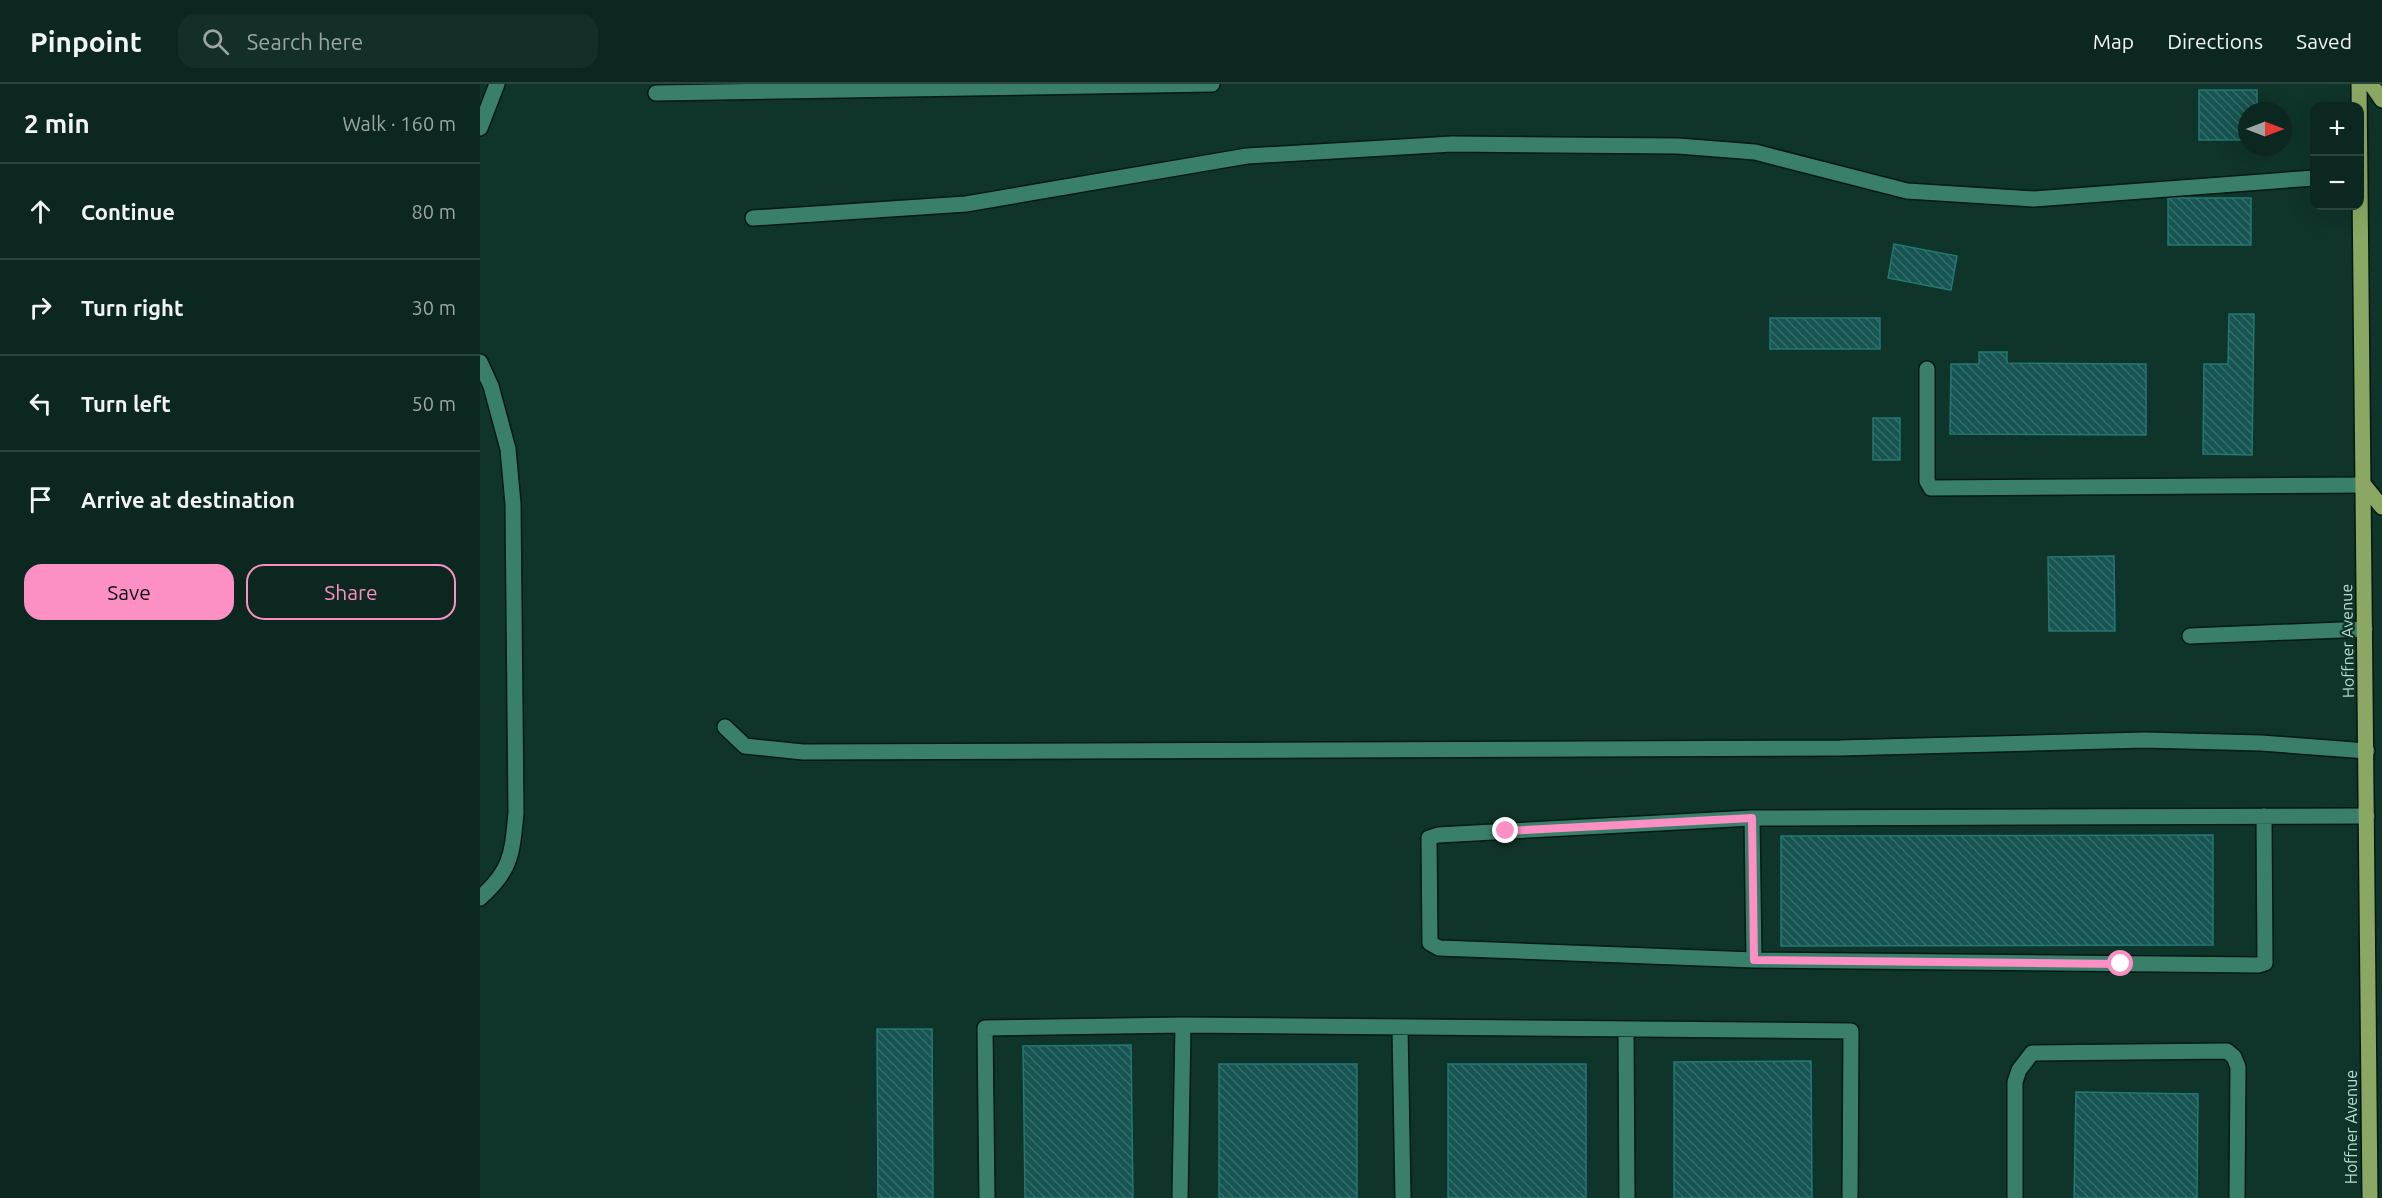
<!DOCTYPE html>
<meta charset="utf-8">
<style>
body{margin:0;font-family:Ubuntu,sans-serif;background:#142f28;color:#f1f3f6}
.controls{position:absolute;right:18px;top:18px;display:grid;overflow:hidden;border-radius:12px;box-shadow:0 6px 24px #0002}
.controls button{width:54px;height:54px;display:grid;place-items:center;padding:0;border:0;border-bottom:2px solid #2b443d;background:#0b271f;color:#f1f3f6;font:30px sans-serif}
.compass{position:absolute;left:1758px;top:18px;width:54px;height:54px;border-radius:50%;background:#0b271f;box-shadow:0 6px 24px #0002;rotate:90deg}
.stop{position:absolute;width:18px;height:18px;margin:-14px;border:4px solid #fc8fc3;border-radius:50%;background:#fff}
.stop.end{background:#fc8fc3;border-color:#fff;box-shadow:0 2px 6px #0008}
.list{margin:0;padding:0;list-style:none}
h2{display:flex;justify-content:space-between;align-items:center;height:78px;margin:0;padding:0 24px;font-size:26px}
h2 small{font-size:20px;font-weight:400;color:#9aa5a4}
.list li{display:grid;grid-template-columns:39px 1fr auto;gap:18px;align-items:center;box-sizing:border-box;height:96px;padding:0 24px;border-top:2px solid #2b443d}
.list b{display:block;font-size:22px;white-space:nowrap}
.list em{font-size:20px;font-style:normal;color:#9aa5a4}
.actions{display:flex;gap:12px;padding:18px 24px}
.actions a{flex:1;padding:14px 0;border:2px solid #fc8fc3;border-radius:18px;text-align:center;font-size:21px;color:#fc8fc3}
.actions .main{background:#fc8fc3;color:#111}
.icon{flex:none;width:33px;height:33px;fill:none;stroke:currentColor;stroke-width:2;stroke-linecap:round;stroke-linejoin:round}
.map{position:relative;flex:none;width:1902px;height:1114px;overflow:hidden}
header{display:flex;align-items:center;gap:36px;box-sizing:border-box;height:84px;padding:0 30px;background:#0b271f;border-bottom:2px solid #2b443d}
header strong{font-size:28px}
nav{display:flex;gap:33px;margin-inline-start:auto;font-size:21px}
.search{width:420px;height:54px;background:#142f28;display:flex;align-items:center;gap:15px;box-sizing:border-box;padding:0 21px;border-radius:18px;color:#9aa5a4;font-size:22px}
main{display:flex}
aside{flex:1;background:#0b271f}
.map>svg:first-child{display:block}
.building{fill:url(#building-back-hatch);stroke:#247773;stroke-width:1.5}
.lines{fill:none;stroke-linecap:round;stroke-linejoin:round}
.lane-casing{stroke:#041913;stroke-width:18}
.street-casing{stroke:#041913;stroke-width:18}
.primary-casing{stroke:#041913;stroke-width:18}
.lane{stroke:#3a7f6a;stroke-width:15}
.street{stroke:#3a7f6a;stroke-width:15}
.primary{stroke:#8aa863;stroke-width:15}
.route{stroke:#fc8fc3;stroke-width:8}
.labels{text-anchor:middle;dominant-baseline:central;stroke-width:4.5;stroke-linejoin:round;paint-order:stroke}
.street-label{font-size:16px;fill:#badbcf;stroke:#0f3429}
</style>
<header>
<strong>Pinpoint</strong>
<div class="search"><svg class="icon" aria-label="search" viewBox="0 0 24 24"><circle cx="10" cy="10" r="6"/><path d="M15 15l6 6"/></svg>Search here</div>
<nav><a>Map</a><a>Directions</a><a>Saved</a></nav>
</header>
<main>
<aside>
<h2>2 min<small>Walk · 160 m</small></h2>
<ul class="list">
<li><svg class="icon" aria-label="ahead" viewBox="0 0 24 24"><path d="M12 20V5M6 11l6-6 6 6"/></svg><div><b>Continue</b></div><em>80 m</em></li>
<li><svg class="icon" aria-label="right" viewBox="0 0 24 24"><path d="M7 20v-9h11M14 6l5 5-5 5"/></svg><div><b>Turn right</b></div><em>30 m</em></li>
<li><svg class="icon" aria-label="left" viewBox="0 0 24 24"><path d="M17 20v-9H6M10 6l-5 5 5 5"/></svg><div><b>Turn left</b></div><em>50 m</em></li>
<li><svg class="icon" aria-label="arrive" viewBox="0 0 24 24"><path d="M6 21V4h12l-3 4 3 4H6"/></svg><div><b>Arrive at destination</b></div></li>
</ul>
<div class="actions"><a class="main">Save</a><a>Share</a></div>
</aside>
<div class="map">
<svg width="1902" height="1114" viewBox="0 0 1902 1114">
<defs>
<pattern id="building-back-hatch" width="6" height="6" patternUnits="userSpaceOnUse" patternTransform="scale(1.5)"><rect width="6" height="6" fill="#165552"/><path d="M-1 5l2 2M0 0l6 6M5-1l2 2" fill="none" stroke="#366d6a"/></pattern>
</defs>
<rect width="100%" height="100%" fill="#0f3429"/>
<!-- building -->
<path class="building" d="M1719 6H1777V27H1767V56H1719Z
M1688 114H1771V161H1688Z
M1414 160 1477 172 1471 206 1408 194Z
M1749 230H1774L1772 371 1723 370 1724 280H1748Z
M1290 234H1400V265H1290Z
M1499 268H1527V279L1666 280V351L1470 350 1471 280H1499Z
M1393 334H1420V376H1393Z
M1634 472 1635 547H1569L1568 473Z
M1733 751V861L1301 862V752Z
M397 945H452L453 1114H398Z
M651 961 653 1114H545L543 962Z
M1331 977 1332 1114H1194V978Z
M739 980H877V1114H739Z
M968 980H1106V1114H968Z
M1596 1008 1718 1010 1717 1114H1594Z"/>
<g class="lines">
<!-- lane casing -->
<g class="lane-casing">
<path id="lane" d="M0 44 17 0
M273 134 486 120 767 72 972 60 1198 62 1275 68 1427 107 1554 115 1834 94
M0 278 11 302 28 365 33 420 36 729C32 769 32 786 0 814
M1447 285V397L1451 404 1884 401
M1710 552 1885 545
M245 643 265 662 323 668 1360 664 1665 656 1781 659 1887 667
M1784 732 1785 879 1779 881 1274 876 959 864 950 859 949 754 958 751 1272 734 1887 732
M1272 734 1274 876
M703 941 1371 947 1370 1114
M920 943 923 1114
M1146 945 1147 1114
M507 1114 505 944 703 941 700 1114
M1535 1114V998L1539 986 1552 969 1747 967 1754 973 1758 983 1757 1114"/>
</g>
<!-- street casing -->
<g class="street-casing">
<path id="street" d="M176 9 732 0"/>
</g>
<!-- primary casing -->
<g class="primary-casing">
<path id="primary" d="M1879 0 1890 1114
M1891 0 1902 16
M1884 401 1902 423"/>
</g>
<!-- lane -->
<use href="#lane" class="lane"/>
<!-- street -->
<use href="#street" class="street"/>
<!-- primary -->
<use href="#primary" class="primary"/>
</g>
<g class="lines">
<!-- route -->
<path class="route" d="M1026 747 1272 734 1274 876 1641 880"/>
</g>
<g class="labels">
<!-- street labels -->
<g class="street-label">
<text transform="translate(1867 557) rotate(-91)">Hoffner Avenue</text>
<text transform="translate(1871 1043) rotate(-90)">Hoffner Avenue</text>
</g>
</g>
</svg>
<div class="controls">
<button>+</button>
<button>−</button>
</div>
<svg class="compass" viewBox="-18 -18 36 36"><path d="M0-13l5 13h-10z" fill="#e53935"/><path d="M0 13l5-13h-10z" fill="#9aa5a4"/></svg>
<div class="stop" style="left:1641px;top:880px"></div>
<div class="stop end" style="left:1026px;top:747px"></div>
</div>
</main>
